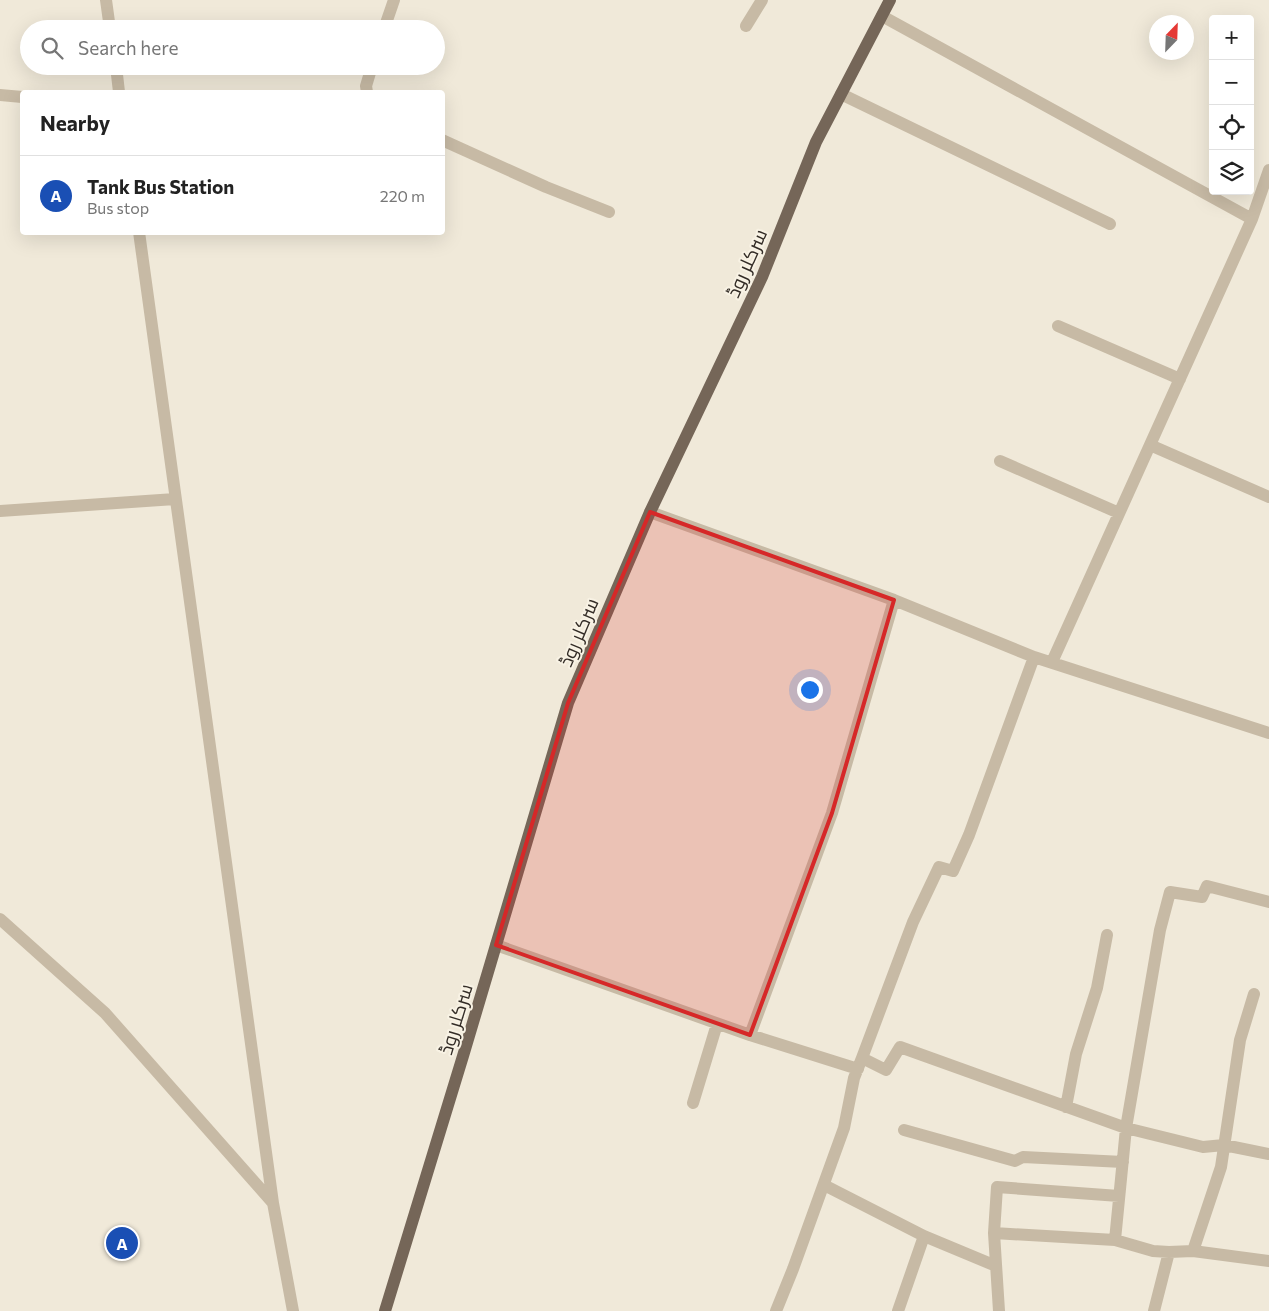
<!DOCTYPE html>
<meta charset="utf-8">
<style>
body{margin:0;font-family:Commissioner,Cairo,sans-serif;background:#f6f6f6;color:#222}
.controls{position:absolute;right:15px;top:15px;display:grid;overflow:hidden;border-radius:5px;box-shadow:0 5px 20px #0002}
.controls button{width:45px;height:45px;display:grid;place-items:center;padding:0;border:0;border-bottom:1px solid #e0e0e0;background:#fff;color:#222;font:25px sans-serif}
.compass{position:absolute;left:1149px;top:15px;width:45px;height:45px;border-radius:50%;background:#fff;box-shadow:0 5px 20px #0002;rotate:23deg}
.you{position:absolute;left:809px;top:689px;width:18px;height:18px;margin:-12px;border:4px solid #fff;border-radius:50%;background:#1a73e8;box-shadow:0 0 0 8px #1a73e833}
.badge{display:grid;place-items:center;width:32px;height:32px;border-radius:50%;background:#d93025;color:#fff;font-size:16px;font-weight:700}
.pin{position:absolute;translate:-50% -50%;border:2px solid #fff;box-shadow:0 1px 5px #0006}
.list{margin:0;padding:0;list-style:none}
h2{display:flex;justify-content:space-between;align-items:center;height:65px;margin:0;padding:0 20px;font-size:21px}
h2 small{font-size:16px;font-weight:400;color:#767676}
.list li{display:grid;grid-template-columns:32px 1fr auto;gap:15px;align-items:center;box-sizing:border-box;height:80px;padding:0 20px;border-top:1px solid #e0e0e0}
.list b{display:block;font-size:19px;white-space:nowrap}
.list p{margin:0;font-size:16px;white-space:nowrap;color:#767676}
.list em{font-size:16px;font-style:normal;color:#767676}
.icon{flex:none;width:28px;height:28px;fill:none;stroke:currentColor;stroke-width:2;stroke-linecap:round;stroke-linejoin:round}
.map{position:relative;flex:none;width:1269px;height:1311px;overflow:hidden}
.search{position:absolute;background:#fff;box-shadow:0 5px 20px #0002;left:20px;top:20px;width:425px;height:55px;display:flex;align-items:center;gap:12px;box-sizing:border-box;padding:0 18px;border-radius:28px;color:#767676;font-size:19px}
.panel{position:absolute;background:#fff;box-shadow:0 5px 20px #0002;left:20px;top:90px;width:425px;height:145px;border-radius:5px}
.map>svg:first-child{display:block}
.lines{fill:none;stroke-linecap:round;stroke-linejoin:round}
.street{stroke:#c7baa5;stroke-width:12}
.primary{stroke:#756658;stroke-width:12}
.marked{fill:#d62828;fill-opacity:0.2;stroke:#d62828;stroke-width:4;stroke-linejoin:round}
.labels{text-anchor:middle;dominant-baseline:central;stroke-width:4;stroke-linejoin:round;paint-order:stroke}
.street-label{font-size:19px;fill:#332c26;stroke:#f8f2e4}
</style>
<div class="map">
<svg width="1269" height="1311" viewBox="0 0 1269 1311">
<rect width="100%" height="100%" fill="#f0e9d9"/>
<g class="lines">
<!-- street -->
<path class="street" d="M106 0 110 29
M882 16 1252 219
M746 26 762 0
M384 29 394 0
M116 66 119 92
M367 92 366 86 372 66
M841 94 1110 224
M0 95 22 97
M442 140 546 187 609 212
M139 232 273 1203 293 1311
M1058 326 1180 379
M1150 445 1269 497
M1000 461 1119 513
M0 511 175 499
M650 512 894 600 1034 657 1269 733
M1052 662 1252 219 1269 170
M0 919 105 1013 273 1203
M496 945 750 1035 858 1069
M750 1035 832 813 894 600
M862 1058 886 1070 900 1047 1126 1128 1203 1147 1224 1145 1269 1154
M693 1103 717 1024
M1066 1107 1076 1054 1097 988 1107 935
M904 1130 1015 1161 1023 1157 1123 1162
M824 1185 924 1236 996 1266
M994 1233 1115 1240 1153 1251 1169 1252 1193 1251 1269 1261
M1115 1240 1126 1128 1160 930 1170 892 1202 897 1207 886 1269 902
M1193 1251 1221 1167 1240 1040 1254 994
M776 1311 793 1269 844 1128 854 1078 862 1058 913 922 939 867 953 871 969 835 1034 657
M898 1311 924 1236
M999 1311 994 1233 997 1187 1119 1196
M1154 1311 1169 1252"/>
<!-- primary -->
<path class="primary" d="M385 1311 463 1056 568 703 650 512 762 277 816 142 890 0"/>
</g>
<!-- marked area -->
<path class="marked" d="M650 512 894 600 832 813 750 1035 496 945 568 703Z"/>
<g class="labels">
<!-- street labels -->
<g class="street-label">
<text transform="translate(746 263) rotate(-66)">سرکلر روڈ</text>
<text transform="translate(578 632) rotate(-67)">سرکلر روڈ</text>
<text transform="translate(455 1019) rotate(-73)">سرکلر روڈ</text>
</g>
</g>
</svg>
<div class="controls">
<button>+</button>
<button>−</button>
<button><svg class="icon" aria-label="locate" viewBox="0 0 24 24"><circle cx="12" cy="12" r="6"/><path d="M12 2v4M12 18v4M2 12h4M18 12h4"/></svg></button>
<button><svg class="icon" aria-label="layers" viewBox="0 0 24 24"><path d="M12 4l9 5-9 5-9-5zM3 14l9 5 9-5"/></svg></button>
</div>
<svg class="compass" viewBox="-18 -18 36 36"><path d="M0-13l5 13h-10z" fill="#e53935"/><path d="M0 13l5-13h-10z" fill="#767676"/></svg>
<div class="you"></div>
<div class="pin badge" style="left:122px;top:1243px;background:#1a4fb4">A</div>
<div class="search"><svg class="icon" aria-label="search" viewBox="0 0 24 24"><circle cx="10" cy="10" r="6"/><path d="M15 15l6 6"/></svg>Search here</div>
<section class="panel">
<h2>Nearby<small></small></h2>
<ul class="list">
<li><span class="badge" style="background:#1a4fb4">A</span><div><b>Tank Bus Station</b><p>Bus stop</p></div><em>220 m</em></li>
</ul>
</section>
</div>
